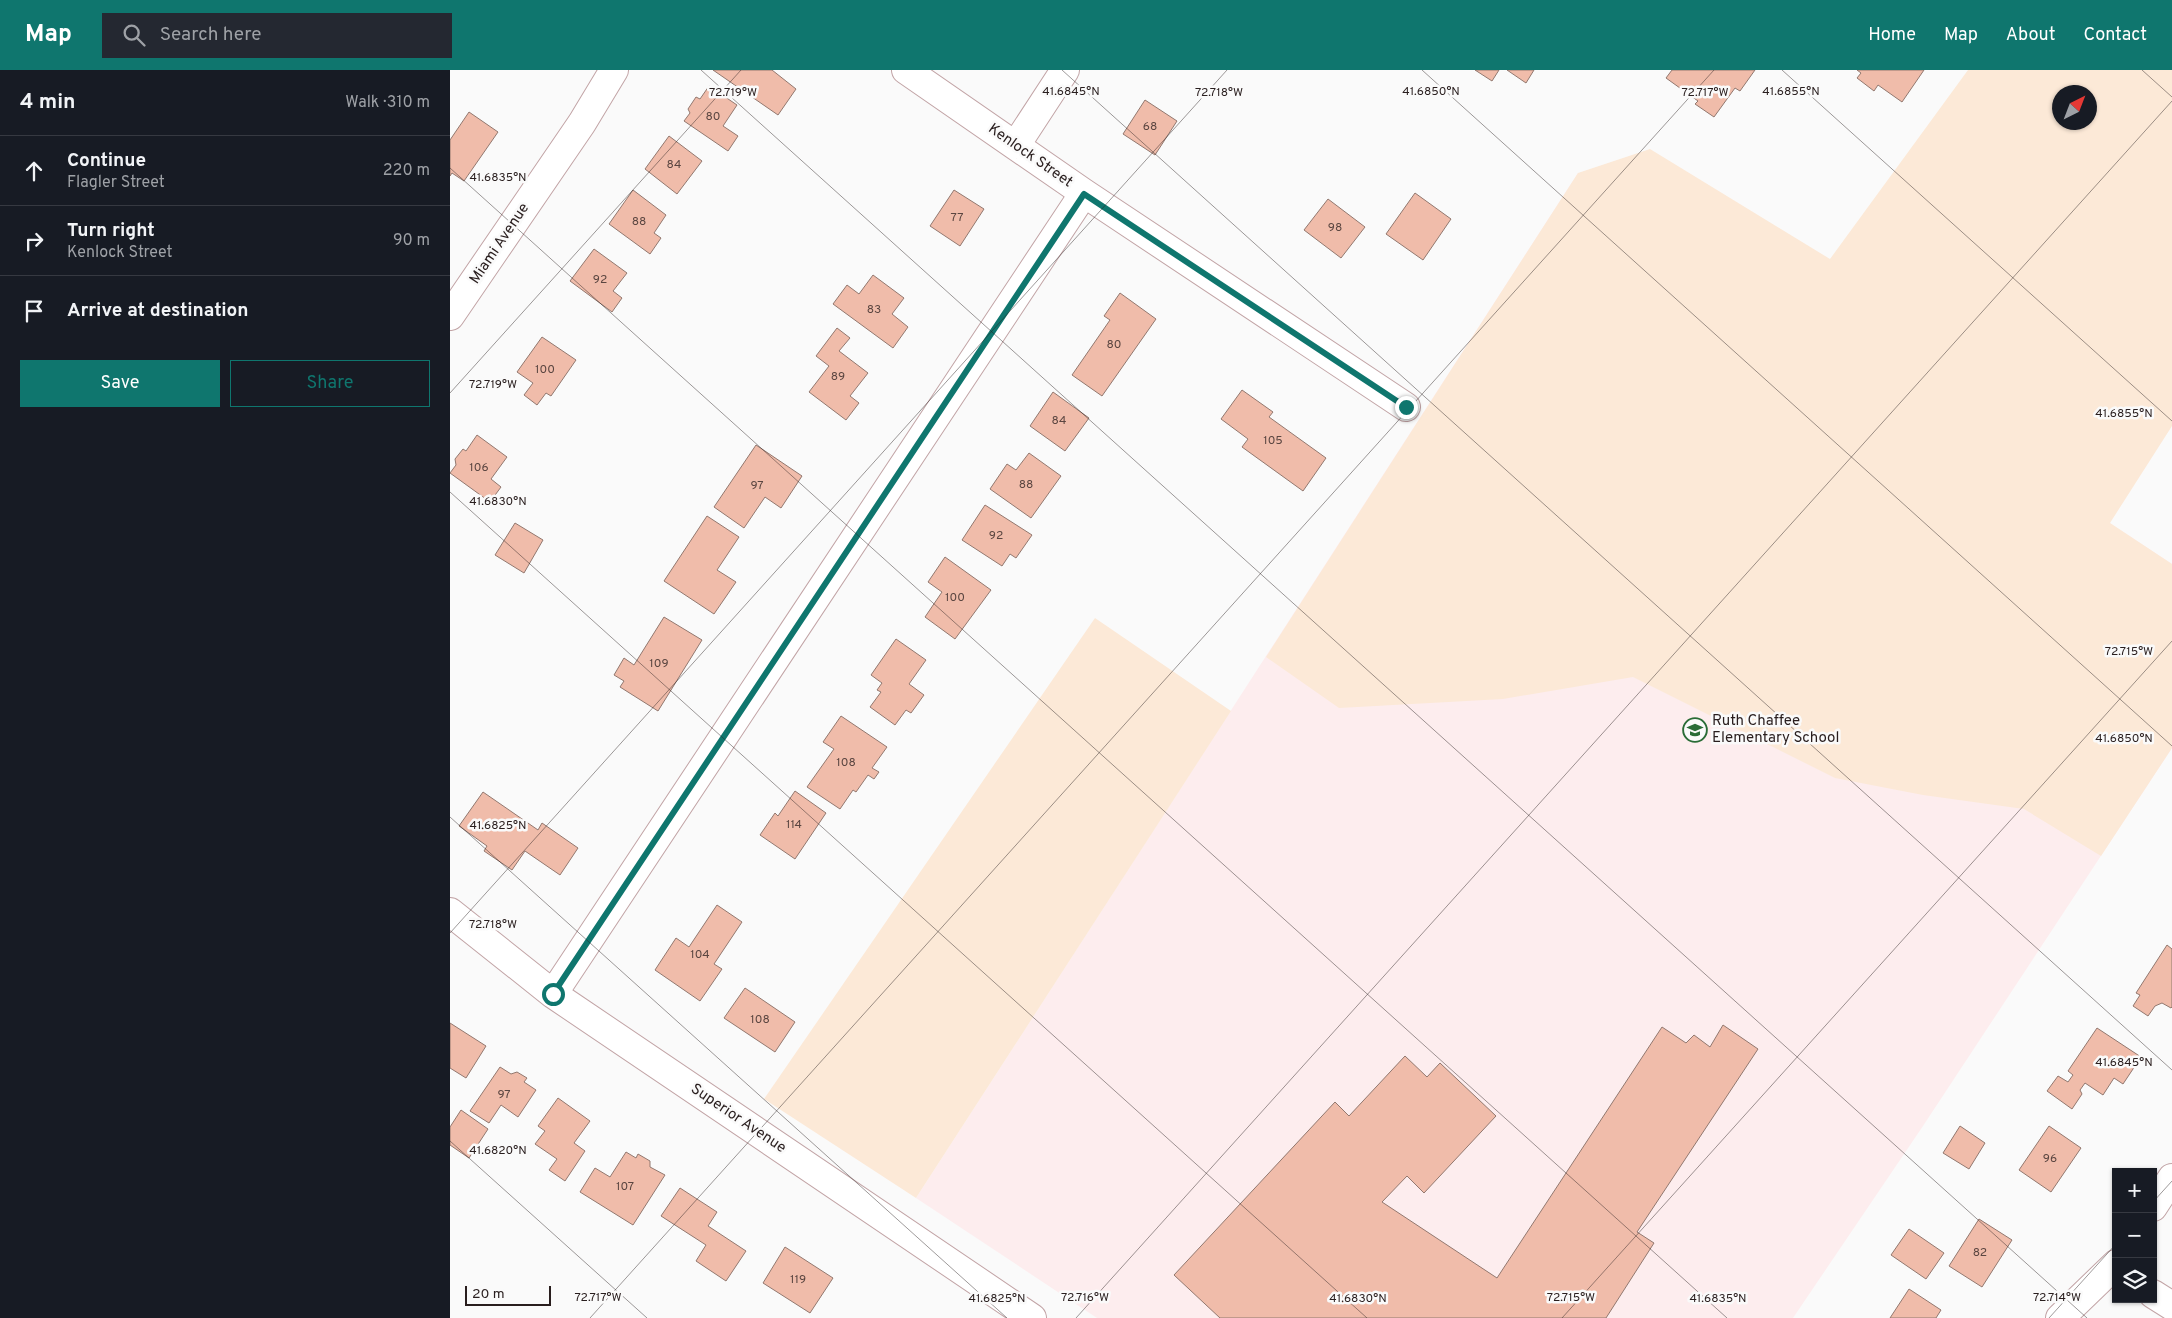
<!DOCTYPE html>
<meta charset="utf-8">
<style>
body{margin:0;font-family:Overpass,sans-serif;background:#242831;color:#f1f3f6}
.controls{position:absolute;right:15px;bottom:15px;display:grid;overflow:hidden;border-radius:0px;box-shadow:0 1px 4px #0004}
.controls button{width:45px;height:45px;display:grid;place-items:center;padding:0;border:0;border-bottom:1px solid #363941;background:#171b24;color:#f1f3f6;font:25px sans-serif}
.compass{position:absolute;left:1602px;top:15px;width:45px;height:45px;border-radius:50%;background:#171b24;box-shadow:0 1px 4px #0004;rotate:42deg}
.scale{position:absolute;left:15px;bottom:12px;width:86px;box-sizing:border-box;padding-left:5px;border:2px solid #291e1e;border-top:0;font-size:14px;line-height:18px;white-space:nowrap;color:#291e1e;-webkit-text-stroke:4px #fafafa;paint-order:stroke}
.stop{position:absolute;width:15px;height:15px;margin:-11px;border:4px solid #0f766e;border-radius:50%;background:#fff}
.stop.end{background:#0f766e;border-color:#fff;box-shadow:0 1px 5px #0008}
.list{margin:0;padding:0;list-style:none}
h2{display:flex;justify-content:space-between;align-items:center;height:65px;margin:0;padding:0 20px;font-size:21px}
h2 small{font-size:16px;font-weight:400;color:#9ea1a6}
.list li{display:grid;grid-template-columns:32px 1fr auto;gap:15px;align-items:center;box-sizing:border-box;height:70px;padding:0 20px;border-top:1px solid #363941}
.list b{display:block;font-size:19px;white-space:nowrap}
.list p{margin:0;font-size:16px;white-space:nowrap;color:#9ea1a6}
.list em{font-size:16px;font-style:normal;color:#9ea1a6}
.actions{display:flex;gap:10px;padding:15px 20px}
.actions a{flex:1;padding:11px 0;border:1px solid #0f766e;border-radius:0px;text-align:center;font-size:18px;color:#0f766e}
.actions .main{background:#0f766e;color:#fff}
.icon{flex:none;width:28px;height:28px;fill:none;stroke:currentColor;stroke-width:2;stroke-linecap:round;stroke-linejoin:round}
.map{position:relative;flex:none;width:1722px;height:1248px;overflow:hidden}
header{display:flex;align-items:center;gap:30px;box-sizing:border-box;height:70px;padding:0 25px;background:#0f766e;color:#fff}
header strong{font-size:24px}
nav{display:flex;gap:28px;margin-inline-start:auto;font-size:18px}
.search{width:350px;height:45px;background:#242831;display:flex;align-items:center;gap:12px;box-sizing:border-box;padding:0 18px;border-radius:0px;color:#9ea1a6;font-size:19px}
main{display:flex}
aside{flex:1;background:#171b24}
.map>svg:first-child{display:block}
.built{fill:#fdedee}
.green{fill:#fce9d7;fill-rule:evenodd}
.building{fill:#f0bcaa;stroke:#92786f}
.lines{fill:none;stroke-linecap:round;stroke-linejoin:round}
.street-casing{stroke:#c2a4a6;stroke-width:30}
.street{stroke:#fff;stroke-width:28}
.route{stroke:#0f766e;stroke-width:6}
.ticks{fill:none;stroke:#291e1e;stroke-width:1;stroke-opacity:0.45}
.labels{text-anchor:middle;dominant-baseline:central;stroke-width:5;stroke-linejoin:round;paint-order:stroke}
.number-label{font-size:12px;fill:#5b4641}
.street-label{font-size:15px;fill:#291e1e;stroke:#fafafa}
.poi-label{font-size:15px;fill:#291e1e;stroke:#fafafa;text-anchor:start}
.ticks-label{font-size:12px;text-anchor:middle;fill:#291e1e;stroke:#fafafa;stroke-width:5;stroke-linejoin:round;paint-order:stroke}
</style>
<header>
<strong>Map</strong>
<div class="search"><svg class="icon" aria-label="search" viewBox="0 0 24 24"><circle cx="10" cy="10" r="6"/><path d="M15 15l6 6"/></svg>Search here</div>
<nav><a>Home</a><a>Map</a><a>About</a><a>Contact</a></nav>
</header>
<main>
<aside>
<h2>4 min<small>Walk · 310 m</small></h2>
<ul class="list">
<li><svg class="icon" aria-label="ahead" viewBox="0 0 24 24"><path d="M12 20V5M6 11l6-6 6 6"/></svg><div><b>Continue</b><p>Flagler Street</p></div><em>220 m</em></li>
<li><svg class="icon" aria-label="right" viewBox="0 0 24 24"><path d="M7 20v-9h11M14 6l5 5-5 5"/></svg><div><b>Turn right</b><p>Kenlock Street</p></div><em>90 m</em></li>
<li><svg class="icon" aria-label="arrive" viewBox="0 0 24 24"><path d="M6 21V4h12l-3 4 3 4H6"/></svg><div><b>Arrive at destination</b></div></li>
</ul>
<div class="actions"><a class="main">Save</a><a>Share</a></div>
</aside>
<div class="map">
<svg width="1722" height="1248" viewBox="0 0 1722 1248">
<rect width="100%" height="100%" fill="#fafafa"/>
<!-- built -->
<path class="built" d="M1128 103 1722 494V678L1473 1056 1343 1248H647L466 1128Z"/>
<!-- green -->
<path class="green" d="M1518 0H1722V356L1660 453 1722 494V678L1651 786 1574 739 1473 725 1385 708 1183 607 1053 629 889 638 816 587 1128 103 1200 79 1380 189ZM1610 22H1640V52H1610Z
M645 548 781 641 466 1128 314 1029Z"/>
<!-- building -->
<path class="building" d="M263 0H322L346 19 328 45Z
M1025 0H1049L1042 11Z
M1057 0H1084L1076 13Z
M1222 0H1305L1290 21 1285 18 1264 47 1245 34 1248 31 1216 8Z
M1407 0H1474L1452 32 1428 15 1424 21 1407 8 1411 3Z
M259 16 287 35 273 56 288 66 278 81 234 51 240 43 238 39 246 27 250 29Z
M695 30 727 51 705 85 673 64Z
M19 42 48 62 14 111 2 103 0 106V70Z
M219 66 252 91 227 124 195 99Z
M183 120 216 145 204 163 211 168 200 184 159 154Z
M504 120 534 139 510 176 480 156Z
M965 123 1001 149 973 190 936 164Z
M878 129 915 157 891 188 854 160Z
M144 179 177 203 163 221 172 228 162 242 120 211Z
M423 205 454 228 442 244 458 257 443 278 383 234 397 215 409 224Z
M670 223 706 249 652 326 622 305 660 250 654 246Z
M387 258 400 268 389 281 418 303 400 326 409 333 396 350 359 322 379 296 366 286Z
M92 267 126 290 101 326 96 323 87 335 74 325 83 313 67 302Z
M792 320 823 342 819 347 876 388 853 421 792 377 798 369 771 349Z
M603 322 639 348 615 381 580 356Z
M27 365 57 387 41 409 51 417 40 432 0 403 6 395 5 389 13 379 16 381Z
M306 375 352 406 331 438 315 427 294 458 264 437Z
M579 383 611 406 581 448 540 419 557 394 566 400Z
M535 435 582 465 566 488 560 484 552 496 512 470Z
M257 446 289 467 267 500 286 512 264 544 214 511Z
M65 453 93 470 74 503 45 485Z
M495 487 541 520 505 569 475 547 492 522 478 512Z
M214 547 252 570 208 641 170 617 174 611 164 605 174 588 184 595Z
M446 569 476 590 459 614 474 625 461 643 456 640 445 655 420 637 431 622 427 620 432 613 421 605Z
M391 646 437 677 422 698 429 702 424 709 418 705 406 722 403 720 390 739 357 717 384 679 373 672Z
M345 721 376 743 345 789 310 765 325 743 328 746Z
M33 722 88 760 92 753 128 778 110 805 75 781 62 800 34 781 37 776 9 756Z
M267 835 292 852 264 894 272 899 250 931 205 900 226 868 239 877Z
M1717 875 1722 879V937L1721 938 1712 933 1705 936 1698 946 1683 936 1690 925 1686 923Z
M295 918 345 952 325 982 274 948Z
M0 953 36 976 16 1008 0 998Z
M1273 955 1308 979 1187 1162 1204 1173 1156 1248H770L724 1205 885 1032 899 1046 955 986 977 1007 990 993 1046 1046 974 1123 957 1106 932 1132 1047 1208 1212 957 1236 973 1244 965 1260 977Z
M1647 958 1691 987 1673 1014 1664 1008 1653 1025 1635 1013 1630 1020 1632 1024 1622 1039 1597 1021 1608 1006 1618 1012 1623 1005 1618 1001Z
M50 997 61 1004 67 1002 77 1008 74 1012 86 1020 68 1047 51 1035 39 1053 20 1041Z
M108 1028 140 1051 124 1073 135 1081 115 1111 99 1100 107 1089 85 1074 95 1061 88 1056Z
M11 1040 38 1059 19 1088 0 1075V1057Z
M1510 1056 1535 1073 1519 1099 1493 1083Z
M1599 1056 1631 1078 1601 1122 1569 1100Z
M176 1082 186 1088 188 1084 200 1091V1097L215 1105 183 1155 130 1122 145 1098 160 1107Z
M230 1118 267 1142 258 1156 296 1181 276 1211 246 1191 256 1175 211 1146Z
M1529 1149 1562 1170 1532 1217 1499 1196Z
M1459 1159 1494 1183 1476 1209 1441 1185Z
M335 1177 383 1208 360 1243 313 1213Z
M1459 1219 1491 1240 1486 1248H1440Z"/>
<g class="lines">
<!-- street casing -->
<g class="street-casing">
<path id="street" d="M456 0 634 123 956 337
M566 75 615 0
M0 246 132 53 164 0
M0 842 103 924 582 1248
M103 924 634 123
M1703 1137 1722 1108
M1703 1224 1722 1236
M1610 1248 1666 1194"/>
</g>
<!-- street -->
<use href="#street" class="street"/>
</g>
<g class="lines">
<!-- route -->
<path class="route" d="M103 924 634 124 956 337"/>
</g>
<!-- ticks -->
<path class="ticks" d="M251 0 1637 1248M612 0 1722 1000M972 0 1722 676M1332 0 1722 351M1692 0 1722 27M0 98 1277 1248M0 323 291 0M0 422 917 1248M0 747 557 1248M0 863 777 0M0 1071 197 1248M1703 1132 1722 1111M140 1248 1264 0M626 1248 1722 31M1112 1248 1722 571M1599 1248 1666 1174"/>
<!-- icons -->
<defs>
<g id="school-ring" transform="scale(1.25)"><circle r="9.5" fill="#fafafa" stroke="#2a6c36" stroke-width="1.5"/><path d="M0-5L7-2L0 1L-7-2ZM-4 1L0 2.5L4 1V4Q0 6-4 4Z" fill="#2a6c36"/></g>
</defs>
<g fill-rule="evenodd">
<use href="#school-ring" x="1245" y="660"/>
</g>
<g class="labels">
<!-- number labels -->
<g class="number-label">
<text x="263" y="47">80</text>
<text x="700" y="57">68</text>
<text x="224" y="95">84</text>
<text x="507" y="148">77</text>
<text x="189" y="152">88</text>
<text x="885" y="158">98</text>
<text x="150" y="210">92</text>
<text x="424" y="240">83</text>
<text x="664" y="275">80</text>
<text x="95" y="300">100</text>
<text x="388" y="307">89</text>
<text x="609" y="351">84</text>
<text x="823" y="371">105</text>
<text x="29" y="398">106</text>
<text x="576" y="415">88</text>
<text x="307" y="416">97</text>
<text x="546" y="466">92</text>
<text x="505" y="528">100</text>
<text x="209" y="594">109</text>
<text x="396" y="693">108</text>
<text x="344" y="755">114</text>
<text x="250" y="885">104</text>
<text x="310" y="950">108</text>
<text x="54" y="1025">97</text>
<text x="1600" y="1089">96</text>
<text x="175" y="1117">107</text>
<text x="1530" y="1183">82</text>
<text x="348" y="1210">119</text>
</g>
<!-- street labels -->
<g class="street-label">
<text transform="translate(580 86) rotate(35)">Kenlock Street</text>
<text transform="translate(50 174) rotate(-56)">Miami Avenue</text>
<text transform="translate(288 1049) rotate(34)">Superior Avenue</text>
</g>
<!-- poi labels -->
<g class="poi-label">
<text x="1262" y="651">Ruth Chaffee<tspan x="1262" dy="17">Elementary School</tspan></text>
</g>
</g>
<g class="ticks-label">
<text x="1341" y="25">41.6855°N</text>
<text x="621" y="25">41.6845°N</text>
<text x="981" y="25">41.6850°N</text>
<text x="283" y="26">72.719°W</text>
<text x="769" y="26">72.718°W</text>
<text x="1255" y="26">72.717°W</text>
<text x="48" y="111">41.6835°N</text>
<text x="43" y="318">72.719°W</text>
<text x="1674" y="347">41.6855°N</text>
<text x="48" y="435">41.6830°N</text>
<text x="1679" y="585">72.715°W</text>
<text x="1674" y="672">41.6850°N</text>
<text x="48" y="759">41.6825°N</text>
<text x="43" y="858">72.718°W</text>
<text x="1674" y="996">41.6845°N</text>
<text x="48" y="1084">41.6820°N</text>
<text x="148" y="1231">72.717°W</text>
<text x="635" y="1231">72.716°W</text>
<text x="1121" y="1231">72.715°W</text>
<text x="1607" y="1231">72.714°W</text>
<text x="547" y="1232">41.6825°N</text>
<text x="908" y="1232">41.6830°N</text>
<text x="1268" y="1232">41.6835°N</text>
</g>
</svg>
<div class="controls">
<button>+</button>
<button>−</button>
<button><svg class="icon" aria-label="layers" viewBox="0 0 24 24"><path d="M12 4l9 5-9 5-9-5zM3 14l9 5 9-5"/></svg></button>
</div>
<svg class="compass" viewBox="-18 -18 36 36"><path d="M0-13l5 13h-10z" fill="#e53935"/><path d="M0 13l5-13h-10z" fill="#9ea1a6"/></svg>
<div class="scale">20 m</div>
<div class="stop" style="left:103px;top:924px"></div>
<div class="stop end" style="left:956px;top:337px"></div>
</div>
</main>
